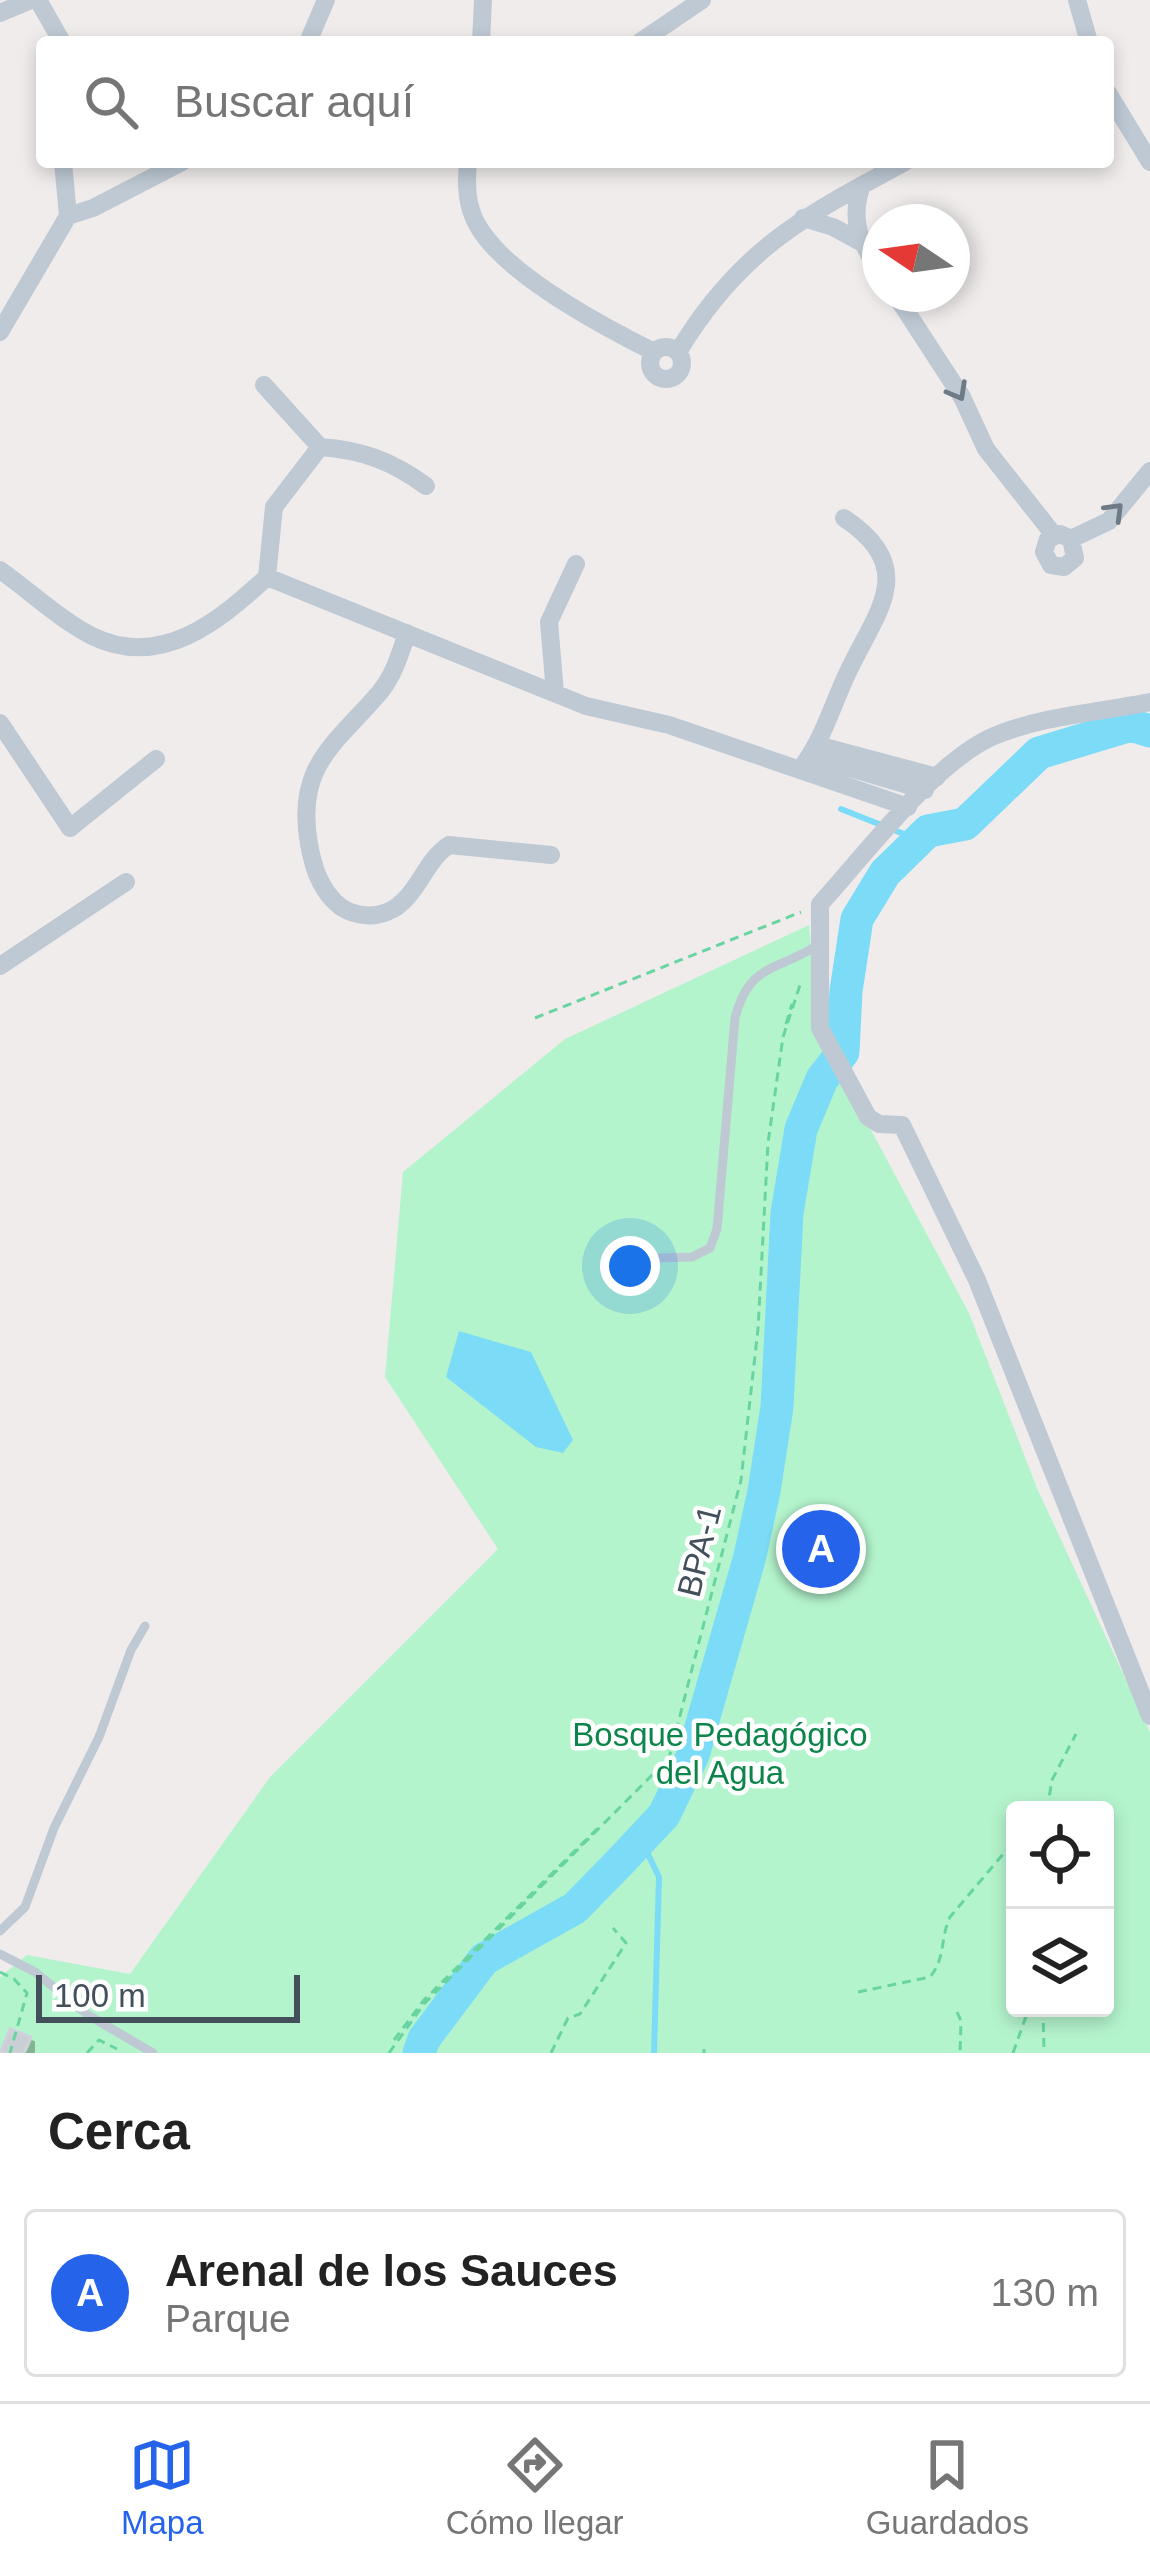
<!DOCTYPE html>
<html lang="es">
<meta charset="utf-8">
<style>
body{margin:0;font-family:Arial,sans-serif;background:#f2f2f2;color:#222}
.controls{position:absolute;right:36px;bottom:36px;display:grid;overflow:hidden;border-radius:12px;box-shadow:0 6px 18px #0003}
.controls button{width:108px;height:108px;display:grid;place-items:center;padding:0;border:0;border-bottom:3px solid #e0e0e0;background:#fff;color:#222;font:60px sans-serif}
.compass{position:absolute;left:862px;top:204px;width:108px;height:108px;border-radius:50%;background:#fff;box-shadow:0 6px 18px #0003;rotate:283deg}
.scale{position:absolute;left:36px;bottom:30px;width:264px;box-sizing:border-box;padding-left:12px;border:6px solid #43505c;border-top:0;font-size:33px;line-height:42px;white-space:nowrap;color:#43505c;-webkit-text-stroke:9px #fff;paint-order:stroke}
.you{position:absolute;left:630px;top:1266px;width:42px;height:42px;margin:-30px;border:9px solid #fff;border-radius:50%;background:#1a73e8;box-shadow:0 0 0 18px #1a73e833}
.badge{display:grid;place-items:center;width:78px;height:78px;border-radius:50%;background:#2563eb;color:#fff;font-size:39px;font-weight:700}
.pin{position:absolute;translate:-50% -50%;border:6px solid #fff;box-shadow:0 3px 12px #0006}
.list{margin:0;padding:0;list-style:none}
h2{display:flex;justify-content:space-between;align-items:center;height:156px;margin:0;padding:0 48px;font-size:51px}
h2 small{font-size:39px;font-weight:400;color:#767676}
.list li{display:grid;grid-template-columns:78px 1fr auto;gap:36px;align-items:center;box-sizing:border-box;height:168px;margin:0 24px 24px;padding:0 24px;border:3px solid #e0e0e0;border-radius:12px}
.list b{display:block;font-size:45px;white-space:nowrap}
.list p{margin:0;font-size:39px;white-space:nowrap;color:#767676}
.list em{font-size:39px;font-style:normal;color:#767676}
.icon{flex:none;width:66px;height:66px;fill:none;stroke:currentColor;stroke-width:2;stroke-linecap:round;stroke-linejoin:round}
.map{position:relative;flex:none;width:1150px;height:2053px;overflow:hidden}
.search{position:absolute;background:#fff;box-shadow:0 6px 18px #0003;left:36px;right:36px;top:36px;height:132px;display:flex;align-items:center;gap:30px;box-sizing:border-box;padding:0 42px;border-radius:12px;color:#767676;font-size:45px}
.sheet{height:348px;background:#fff}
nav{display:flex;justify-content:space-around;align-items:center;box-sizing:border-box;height:168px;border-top:3px solid #e0e0e0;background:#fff;font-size:33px;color:#767676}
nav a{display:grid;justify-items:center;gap:6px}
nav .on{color:#2563eb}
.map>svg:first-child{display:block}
.green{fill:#b4f4cd;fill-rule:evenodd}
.water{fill:#7cdbf6}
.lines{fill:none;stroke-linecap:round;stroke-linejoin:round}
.stream{stroke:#7cdbf6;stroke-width:6}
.river{stroke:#7cdbf6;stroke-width:33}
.building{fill:#caced5;stroke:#cfd2d9;stroke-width:3;filter:url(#shadow)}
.path{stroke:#68d5a1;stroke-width:3;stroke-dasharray:9 6;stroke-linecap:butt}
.lane{stroke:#bec9d4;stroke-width:9}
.street{stroke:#bec9d4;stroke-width:18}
.oneway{stroke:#6e7a86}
.labels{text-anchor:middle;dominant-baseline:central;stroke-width:9;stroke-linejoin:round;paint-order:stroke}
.street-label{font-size:33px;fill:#43505c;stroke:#fff}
.park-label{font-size:33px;fill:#0c854a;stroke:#fff}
</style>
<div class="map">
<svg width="1150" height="2053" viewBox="0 0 1150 2053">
<defs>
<filter id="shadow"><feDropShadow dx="7" dy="7" stdDeviation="0" flood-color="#0004"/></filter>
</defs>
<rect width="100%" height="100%" fill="#f0ecec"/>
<!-- green -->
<path class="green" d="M809 925 818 1031 969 1313 1037 1488 1150 1732V2053H0V1977L27 1955 130 1974 270 1777 498 1549 385 1377 403 1172 565 1039ZM1015 1810H1105V2008H1015Z"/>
<!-- water -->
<path class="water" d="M459 1331 531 1352 573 1440 563 1453 536 1447 446 1377Z"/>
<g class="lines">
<!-- stream -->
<path class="stream" d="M841 809 919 840
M641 1840 659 1877 654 2053"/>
<!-- river -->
<path class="river" d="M419 2053 424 2039 484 1959 575 1908 620 1862 664 1815 693 1755 750 1556 764 1491 777 1407 787 1213 801 1129 822 1079 843 1052 846 991 857 919 885 873 928 831 965 824 1039 753 1131 725 1150 731"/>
</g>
<!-- building -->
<path class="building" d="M10 2029 31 2037 24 2053H0Z"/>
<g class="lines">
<!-- path -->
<path class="path" d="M535 1018 801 912
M786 1024 792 1004
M1047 1810 1052 1780 1076 1734
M0 1972 14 1979 27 1993 10 2053
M858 1992 930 1977C946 1958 940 1938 950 1917L1015 1840
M1043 2008 1044 2053
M957 2012 961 2021 960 2053
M394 2040 424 2000 599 1827
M704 2049V2053
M87 2053 99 2040 117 2049
M389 2053 424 2004 669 1758 741 1480 758 1329 768 1143 783 1037 801 982
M551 2053 568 2018 580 2014 626 1943 613 1928
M1013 2053 1029 2008"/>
<!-- lane -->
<path class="lane" d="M659 1258 692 1257 710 1248 717 1229 735 1018C749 963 776 972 818 945
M0 1931 25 1907 54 1828 99 1737 131 1650 145 1626
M0 1954 35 1972 88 2015 153 2053"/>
<!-- street -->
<path class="street" d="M38 0 62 42
M1077 0 1089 42
M0 13 31 0
M308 42 326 0
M481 42 483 0
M640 42 702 0
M1108 93 1150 162
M468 162C466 184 466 206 478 226 506 275 604 327 654 352
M862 185C849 221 860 242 880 272
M68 216 93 208 182 162
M803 218 833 227 859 241
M895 294 962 397 986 449 1054 535
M0 332 68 216 63 162
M650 363a16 16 0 1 1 32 0a16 16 0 1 1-32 0Z
M678 352C739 250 804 216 905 162
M264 385 320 447C362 450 392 461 426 486
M1071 539 1075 558 1064 567 1051 565 1044 552 1048 539 1060 534 1071 539 1109 521 1150 471
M0 570C30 591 59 619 92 636 161 670 219 621 267 577L586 706 669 725 908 807
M267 577 274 507 320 447
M407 633C400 654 394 675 380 692 336 744 295 765 309 844 313 866 319 886 335 902 348 915 370 919 387 912 417 900 423 862 449 845L551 855
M555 693 549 622 576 564
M1150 702C1100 712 1042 716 994 736 934 762 865 855 820 904V1028L868 1117 879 1124 902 1125 977 1280 1150 1716
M0 723 70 828 156 759
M817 745 937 777
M810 756 925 790
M801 768C823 740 832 706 847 674 875 613 921 569 844 518
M0 966 126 882"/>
</g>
<!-- one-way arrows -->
<defs><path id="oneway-chevron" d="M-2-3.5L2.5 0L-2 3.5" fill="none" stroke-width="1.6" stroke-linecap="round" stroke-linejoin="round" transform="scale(3)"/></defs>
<g class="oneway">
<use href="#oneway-chevron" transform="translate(958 392) rotate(61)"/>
<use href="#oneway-chevron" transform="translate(1115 511) rotate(-45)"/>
</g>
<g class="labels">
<!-- street labels -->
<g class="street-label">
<text transform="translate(699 1551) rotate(-76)">BPA-1</text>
</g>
<!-- park labels -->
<g class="park-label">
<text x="720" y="1734">Bosque Pedagógico<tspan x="720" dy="38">del Agua</tspan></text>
</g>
</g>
</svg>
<div class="controls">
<button><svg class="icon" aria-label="locate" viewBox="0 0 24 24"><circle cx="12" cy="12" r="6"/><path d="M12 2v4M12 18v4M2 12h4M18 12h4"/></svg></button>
<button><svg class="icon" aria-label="layers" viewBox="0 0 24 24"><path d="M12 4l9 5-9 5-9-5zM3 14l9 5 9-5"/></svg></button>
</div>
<svg class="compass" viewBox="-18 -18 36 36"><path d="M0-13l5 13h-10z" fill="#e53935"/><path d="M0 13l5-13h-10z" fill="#767676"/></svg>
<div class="scale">100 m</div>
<div class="you"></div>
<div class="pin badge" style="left:821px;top:1549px">A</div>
<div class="search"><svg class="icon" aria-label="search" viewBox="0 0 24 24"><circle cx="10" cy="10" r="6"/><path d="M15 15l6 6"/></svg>Buscar aquí</div>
</div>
<section class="sheet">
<h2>Cerca<small></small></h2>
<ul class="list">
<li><span class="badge">A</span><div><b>Arenal de los Sauces</b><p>Parque</p></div><em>130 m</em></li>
</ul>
</section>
<nav>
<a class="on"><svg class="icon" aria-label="map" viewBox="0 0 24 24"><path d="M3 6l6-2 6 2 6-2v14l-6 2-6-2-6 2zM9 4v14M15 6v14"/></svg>Mapa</a>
<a><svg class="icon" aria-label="directions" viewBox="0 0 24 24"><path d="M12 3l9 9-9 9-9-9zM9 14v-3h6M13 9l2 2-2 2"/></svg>Cómo llegar</a>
<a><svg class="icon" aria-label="saved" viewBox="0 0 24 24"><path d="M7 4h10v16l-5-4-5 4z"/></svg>Guardados</a>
</nav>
